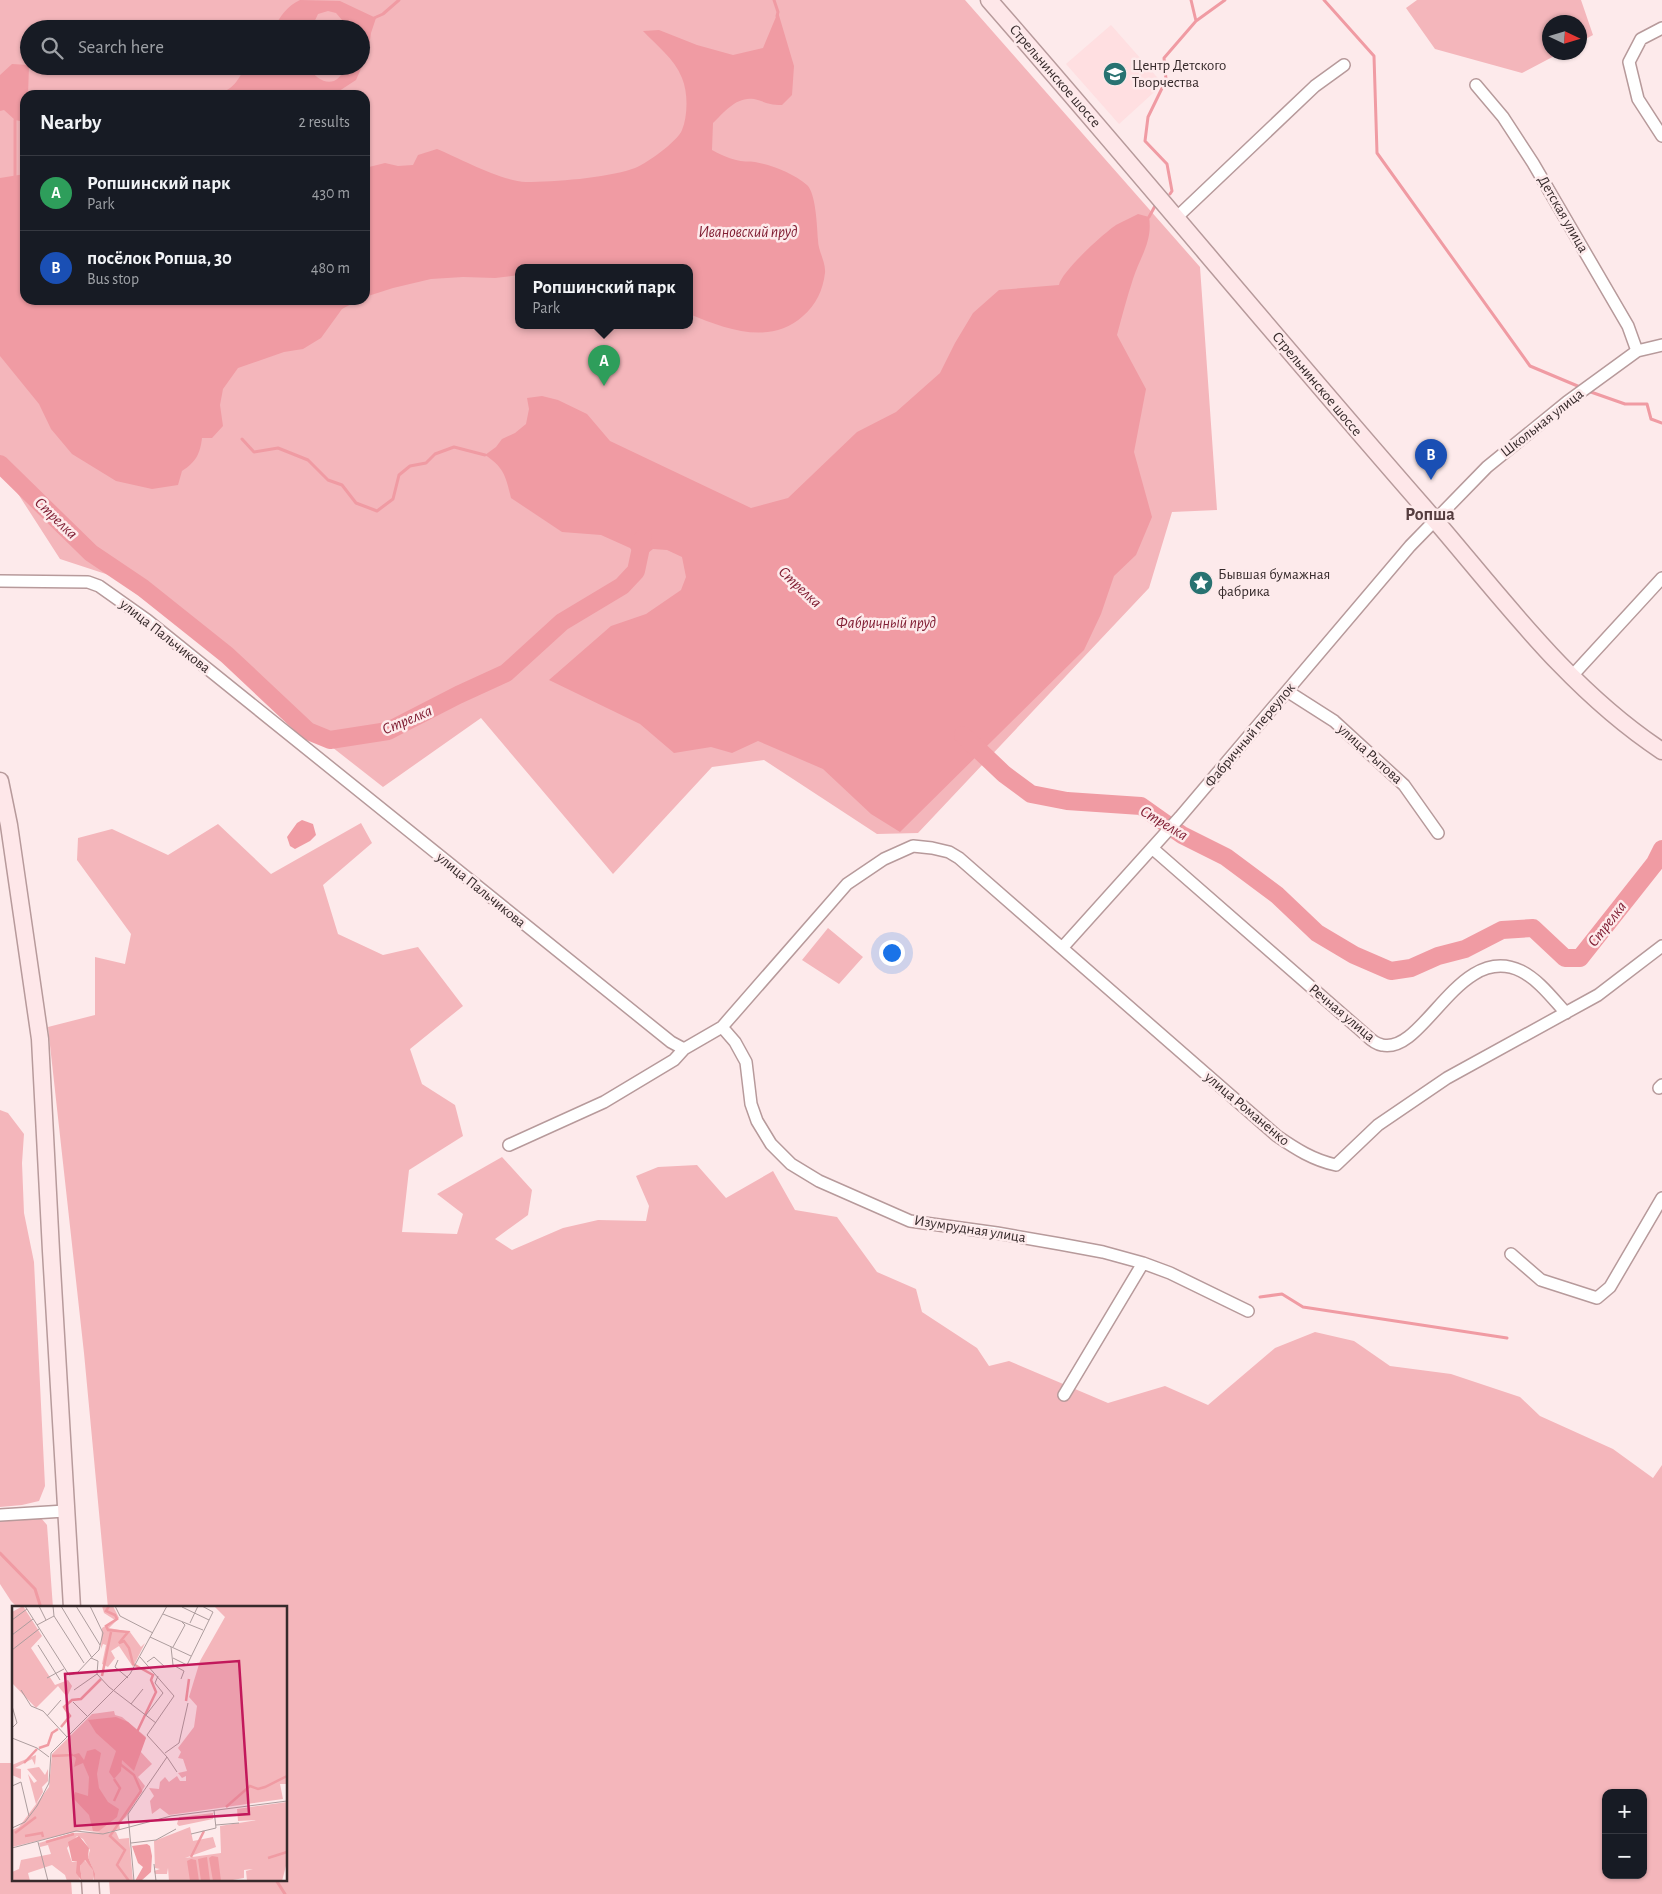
<!DOCTYPE html>
<meta charset="utf-8">
<style>
body{margin:0;font-family:"Alegreya Sans",sans-serif;background:#242831;color:#f1f3f6}
.controls{position:absolute;right:15px;bottom:15px;display:grid;overflow:hidden;border-radius:10px;box-shadow:0 1px 4px #0004}
.controls button{width:45px;height:45px;display:grid;place-items:center;padding:0;border:0;border-bottom:1px solid #363941;background:#171b24;color:#f1f3f6;font:25px sans-serif}
.compass{position:absolute;left:1542px;top:15px;width:45px;height:45px;border-radius:50%;background:#171b24;box-shadow:0 1px 4px #0004;rotate:94deg}
.you{position:absolute;left:891px;top:952px;width:18px;height:18px;margin:-12px;border:4px solid #fff;border-radius:50%;background:#1a73e8;box-shadow:0 0 0 8px #1a73e833}
.badge{display:grid;place-items:center;width:32px;height:32px;border-radius:50%;background:#d93025;color:#fff;font-size:16px;font-weight:700}
.pin{position:absolute;translate:-50% -41px;filter:drop-shadow(0 1px 2px #0008)}
.pin::after{content:'';position:absolute;top:26px;width:18px;height:15px;background:inherit;clip-path:polygon(0 0,100% 0,50% 100%)}
.popup{position:absolute;left:515px;top:264px;width:178px;height:65px;box-sizing:border-box;display:grid;place-content:center;border-radius:10px;background:#171b24;filter:drop-shadow(0 1px 4px #0005);font-size:16px;white-space:nowrap;color:#9ea1a6}
.popup b{font-size:19px;color:#f1f3f6}
.popup::after{content:'';position:absolute;left:50%;top:100%;margin-left:-10px;border:10px solid transparent;border-top-color:#171b24}
.list{margin:0;padding:0;list-style:none}
h2{display:flex;justify-content:space-between;align-items:center;height:65px;margin:0;padding:0 20px;font-size:21px}
h2 small{font-size:16px;font-weight:400;color:#9ea1a6}
.list li{display:grid;grid-template-columns:32px 1fr auto;gap:15px;align-items:center;box-sizing:border-box;height:75px;padding:0 20px;border-top:1px solid #363941}
.list b{display:block;font-size:19px;white-space:nowrap}
.list p{margin:0;font-size:16px;white-space:nowrap;color:#9ea1a6}
.list em{font-size:16px;font-style:normal;color:#9ea1a6}
.icon{flex:none;width:28px;height:28px;fill:none;stroke:currentColor;stroke-width:2;stroke-linecap:round;stroke-linejoin:round}
.map{position:relative;flex:none;width:1662px;height:1894px;overflow:hidden}
.search{position:absolute;background:#171b24;box-shadow:0 1px 4px #0004;left:20px;top:20px;width:350px;height:55px;display:flex;align-items:center;gap:12px;box-sizing:border-box;padding:0 18px;border-radius:28px;color:#9ea1a6;font-size:19px}
.panel{position:absolute;background:#171b24;box-shadow:0 1px 4px #0004;left:20px;top:90px;width:350px;height:215px;border-radius:15px}
.map>svg:first-child{display:block}
.built{fill:#ffdfe1}
.green{fill:#f4b6bb;fill-rule:evenodd}
.water{fill:#f09ba3}
.lines{fill:none;stroke-linecap:round;stroke-linejoin:round}
.stream{stroke:#f09ba3;stroke-width:3}
.river{stroke:#f09ba3;stroke-width:18}
.minor-casing{stroke:#b79a9b;stroke-width:14}
.secondary-casing{stroke:#b79a9b;stroke-width:19}
.minor{stroke:#fff;stroke-width:11}
.secondary{stroke:#fee7e9;stroke-width:16}
.labels{text-anchor:middle;dominant-baseline:central;stroke-width:5;stroke-linejoin:round;paint-order:stroke}
.poi-label{font-size:15px;fill:#362a2b;stroke:#fdeaeb;text-anchor:start}
.street-label{font-size:15px;fill:#362a2b;stroke:#fdeaeb}
.water-label{font-size:16px;font-style:italic;fill:#811f34;stroke:#fdeaeb}
.quarter-label{font-size:18px;font-weight:bold;fill:#563e40;stroke:#fdeaeb}
.inset-river{fill:none;stroke:#f09ba3;stroke-width:2.5}
.inset-road{fill:none;stroke:#ad9d9e;stroke-width:1}
.view{fill:#c2185b;fill-opacity:0.15;stroke:#c2185b;stroke-width:2.5}
.inset-edge{fill:none;stroke:#362a2b;stroke-width:2.5}
</style>
<div class="map">
<svg width="1662" height="1894" viewBox="0 0 1662 1894">
<rect width="100%" height="100%" fill="#fdeaeb"/>
<!-- built -->
<path class="built" d="M1111 25 1163 84 1119 124 1066 64Z"/>
<!-- green -->
<path class="green" d="M0 0H965L1200 267 1217 510 1172 512 1149 588 918 833 877 834 764 760 712 767 613 874 481 718 383 787 115 577 60 559 4 472H0ZM29 29H361V66H29ZM25 95H365V300H25ZM519 267H689V325H519Z
M1417 0H1581L1593 35 1580 42V22H1550V52L1560 53 1522 73 1435 49 1406 8Z
M361 823 372 843 323 885 338 934 383 955 418 947 463 1006 410 1049 422 1084 455 1105 463 1136 409 1170 402 1232 457 1234 463 1214 437 1194 502 1157 532 1190 528 1215 495 1239 512 1250 563 1228 598 1220 646 1221 649 1206 636 1176 658 1167 697 1165 726 1198 773 1171 795 1210 837 1217 877 1272 916 1289 922 1312 977 1348 989 1366 1009 1361 1108 1403 1165 1386 1208 1405 1275 1348 1315 1332 1354 1341 1390 1366 1451 1374 1520 1397 1540 1416 1613 1449 1653 1478 1662 1465V1894H110L109 1880H286V1608H108L84 1353 48 1027 95 1015V957L125 964 131 934 77 860 78 838 112 829 168 855 218 824 271 874ZM1606 1793H1643V1875H1606Z
M828 928 863 957 839 984 802 960Z
M0 1110 8 1113 24 1134 22 1163 24 1213 34 1262 45 1486 39 1501 22 1505 0 1507Z
M41 1518 47 1525 53 1608H18L11 1601 0 1584V1519Z
M0 1763H14V1880H71L72 1894H0Z"/>
<!-- water -->
<path class="water" d="M300 0 340 1 376 18 371 33 368 53 356 80 333 95H193C201 91 208 94 217 93 232 92 240 78 245 66H308C318 84 338 90 345 66H361V29H344L342 20 336 13 328 11 318 14 311 29H274C280 16 287 6 300 0Z
M778 12 794 66 792 95 782 105C768 105 766 102 754 99 737 96 724 112 713 123L712 150C719 154 728 158 736 160 742 162 749 161 755 162 772 165 793 173 807 185 816 193 817 227 818 240 818 251 826 262 825 273 823 290 816 305 803 316 770 346 726 329 689 314V267H519V275L495 278 463 277 431 279 393 288 365 297V168L385 163 398 166 413 165 418 155 437 149C461 159 501 181 526 182 555 182 605 178 632 169 644 166 678 141 682 130 688 115 688 92 682 78 674 58 657 46 643 31L659 30 697 45 733 55 763 48Z
M12 64 29 65V66L28 95H25V122L15 120 4 110 0 111V75Z
M25 174V300H359L342 309 321 338 303 349 284 352 238 368 223 389 220 405 223 426 212 438H202C200 454 196 462 182 471L178 485 152 489 116 481 72 454 51 429 39 404 0 356V178Z
M1138 214 1149 217C1153 241 1140 257 1133 279 1127 297 1122 316 1117 335L1146 389 1134 452 1152 517 1136 555 1114 576 1101 614 1084 650 900 832 871 814 823 769 758 741 732 753 711 747 674 753 640 724 549 680 611 626 646 614 681 590 686 577 682 557 667 550 653 549 639 560 630 548 601 535 562 532 511 498C506 477 504 467 485 455L496 447 502 439 515 433 526 424 529 409 527 398 542 396 558 400 587 414 610 441 751 508 788 498 857 432 896 412 940 373 955 343 973 313 999 290 1059 285C1061 272 1104 233 1116 225 1123 221 1131 218 1138 214Z
M302 820 313 824 316 835 310 841 295 849 290 846 287 837 297 823Z"/>
<g class="lines">
<!-- stream -->
<path class="stream" d="M774 0 778 12 777 16
M1191 0 1196 21 1225 0
M1324 0 1374 56 1377 153 1530 366 1580 387
M374 18 383 14 399 0
M15 120V180
M1170 194 1172 191 1167 164 1145 141 1148 117 1166 80 1164 58 1196 21
M1149 217 1155 206
M1588 391 1625 404H1647L1651 419 1662 423
M242 439 254 452 278 448 308 460 328 480 342 485 356 503 377 511 393 499 399 475 410 466 426 463 435 454 454 447 485 455
M1260 1297 1282 1294 1303 1307 1507 1338
M0 1553 35 1589 41 1608
M276 1880 285 1894"/>
<!-- river -->
<path class="river" d="M0 464 91 553 143 588 227 655 308 731 330 740 388 731 458 695 506 673 562 622 622 586 636 571 643 538
M963 735 1004 774 1031 794 1067 801 1141 806 1182 835 1226 857 1277 895 1317 933 1354 955 1391 971 1411 968 1438 956 1465 949 1502 930 1533 928 1565 958H1580L1655 863 1662 849"/>
<!-- minor casing -->
<g class="minor-casing">
<path id="minor" d="M1662 28 1641 39 1629 62 1638 99 1662 136
M1476 85 1503 117 1533 163 1628 326 1637 351
M1176 218 1315 86 1344 65
M0 581 88 582 99 586 147 620 671 1042 684 1049 722 1027 847 884 884 859 913 846 932 848 949 852 959 858 1277 1136C1296 1149 1313 1160 1336 1165L1378 1125 1447 1078 1598 995 1662 946
M1571 677 1662 578
M1287 691 1334 721 1404 785 1438 833
M1152 848 1366 1035C1370 1039 1376 1044 1382 1045 1424 1055 1459 941 1521 971 1539 980 1553 999 1566 1013
M1062 948 1180 817 1410 546 1487 467 1567 402 1637 351 1662 345
M722 1027 735 1042 746 1062 751 1104 757 1121 771 1144 791 1164 819 1181 910 1221 997 1233 1060 1244 1103 1252 1143 1263 1170 1273 1248 1311
M1659 1088 1662 1085
M509 1145 604 1102 674 1060 684 1049
M1511 1254 1541 1280 1597 1298 1610 1287 1662 1198
M1064 1395 1143 1263
M0 1515 65 1511"/>
</g>
<!-- secondary casing -->
<g class="secondary-casing">
<path id="secondary" d="M989 0C1135 167 1276 338 1422 505 1497 591 1565 687 1662 751
M0 781 9 825 40 1039 51 1251 72 1608
M90 1880 91 1894"/>
</g>
<!-- minor -->
<use href="#minor" class="minor"/>
<!-- secondary -->
<use href="#secondary" class="secondary"/>
</g>
<!-- icons -->
<defs>
<g id="school-disc" transform="scale(1.25)"><circle r="9.5" fill="#287271" stroke="#fdeaeb"/><path d="M0-5L7-2L0 1L-7-2ZM-4 1L0 2.5L4 1V4Q0 6-4 4Z" fill="#fff"/></g>
<g id="sight-disc" transform="scale(1.25)"><circle r="9.5" fill="#287271" stroke="#fdeaeb"/><path d="M0-6L1.8-2.2L6-1.7L2.9 1.2L3.7 5.4L0 3.3L-3.7 5.4L-2.9 1.2L-6-1.7L-1.8-2.2Z" fill="#fff"/></g>
</defs>
<g fill-rule="evenodd">
<use href="#school-disc" x="1115" y="74"/>
<use href="#sight-disc" x="1201" y="583"/>
</g>
<g class="labels">
<!-- poi labels -->
<g class="poi-label">
<text x="1132" y="65">Центр Детского<tspan x="1132" dy="17">Творчества</tspan></text>
<text x="1218" y="574">Бывшая бумажная<tspan x="1218" dy="17">фабрика</tspan></text>
</g>
<!-- street labels -->
<g class="street-label">
<text transform="translate(1055 76) rotate(49)">Стрельнинское шоссе</text>
<text transform="translate(1563 214) rotate(60)">Детская улица</text>
<text transform="translate(1317 384) rotate(50)">Стрельнинское шоссе</text>
<text transform="translate(1542 423) rotate(-38)">Школьная улица</text>
<text transform="translate(165 636) rotate(38)">улица Пальчикова</text>
<text transform="translate(1250 735) rotate(-50)">Фабричный переулок</text>
<text transform="translate(1370 754) rotate(42)">улица Рытова</text>
<text transform="translate(481 890) rotate(39)">улица Пальчикова</text>
<text transform="translate(1342 1013) rotate(40)">Речная улица</text>
<text transform="translate(1247 1109) rotate(40)">улица Романенко</text>
<text transform="translate(970 1229) rotate(9)">Изумрудная улица</text>
</g>
<!-- water labels -->
<g class="water-label">
<text x="748" y="232">Ивановский пруд</text>
<text transform="translate(56 518) rotate(44)">Стрелка</text>
<text transform="translate(800 587) rotate(43)">Стрелка</text>
<text x="886" y="623">Фабричный пруд</text>
<text transform="translate(407 720) rotate(-23)">Стрелка</text>
<text transform="translate(1164 823) rotate(31)">Стрелка</text>
<text transform="translate(1607 924) rotate(-52)">Стрелка</text>
</g>
<!-- quarter labels -->
<g class="quarter-label">
<text x="1430" y="515">Ропша</text>
</g>
</g>
<!-- overview -->
<g transform="translate(12 1606)">
<rect width="275" height="275" fill="#fdeaeb"/>
<path d="M11 0 30 30 19 42 43 79 56 74 60 80 55 91 46 80 24 102 0 77V6ZM90 0H101L107 12 97 22 118 26 129 41 133 37 121 61 107 40 99 45 103 52 96 61 90 58 94 39 91 38 89 43 90 22 103 14 92 7ZM202 0H275V178H268L271 193 157 209 148 202 140 208 138 195 142 190 137 182 147 183 148 176 153 171 157 176 165 170 168 175H174V170L170 172 166 167 175 165 171 153 166 152 169 146 166 142 182 121 185 100 177 91 188 55 213 11ZM102 105 103 109 110 111 134 131 128 145 140 158 126 171 133 180 114 211 107 217 108 223 92 227 70 224 0 241V224L7 221 37 181 40 148 80 108ZM24 149 23 159 20 153 3 162 9 163V173L0 169V159ZM27 161 33 169 36 163V175L30 181 31 186 24 198 16 168 22 177 25 175 15 163ZM275 196V256L270 275H235L234 265 241 263 232 264V272L215 275H157L156 262 155 268H143L142 265 148 263 143 262 142 235 178 221 181 235 201 231 204 241 173 252 209 247 208 220 245 214 226 215 225 203ZM201 207V213L167 220 165 218 167 211ZM104 226 107 233 117 232 121 275H82V269L81 275H70L68 260 72 254 80 261 76 251 78 244 71 233 65 230 55 242 60 256 65 255 68 275H55L53 269 40 259 16 267 18 275H0V266L7 263 9 254 39 248 36 239 28 241 27 237 61 227Z" fill="#f4b6bb"/>
<path d="M104 111 116 116 134 132 122 165 110 154 109 165 102 173 97 166 104 145 84 127 76 114ZM83 143 89 147 85 168 87 182 96 196 107 203 105 211 87 225H81L77 209 61 192 63 186 76 190 77 171 71 157 62 161 64 152 60 149 67 147 72 154 75 145ZM67 230 77 242 76 251 83 268 82 275 81 264 73 254 68 260 70 275 64 267 65 255H60L56 236ZM135 238 138 240 140 250 139 266 129 275H123L131 261 126 257 120 240ZM200 250 206 251 209 275H201L197 252ZM195 251 198 275H189L186 253ZM179 253 184 254 187 275H178L175 255Z" fill="#f09ba3"/>
<path class="inset-river" d="M97 0 94 5 103 9 105 13 94 20 96 24 116 26 107 37 112 35 117 42 121 58 141 69 139 74 144 86 124 128M90 70 99 26M174 95 177 73M49 121 58 110 52 101 60 94 69 93 89 73M27 142 36 139 40 127 46 123M40 150 61 149M12 157 25 143M108 158 122 169 129 185 98 230 113 244 105 259 117 275M102 173 108 182 102 195M214 201 238 180 246 183 253 181 275 170M3 227 24 211M13 230 30 227 31 231M34 236 62 228M179 251 192 225M256 252 275 246"/>
<path class="inset-road" d="M13 0 57 69 65 67 79 52 86 55 85 68 97 81 144 117M27 0 34 14M49 0 80 52M64 0 88 39M78 0 91 27 87 44 80 51M103 0 108 10 141 27M170 1 197 14M151 8 191 24M42 10 72 57M0 14 15 3M178 17 186 0M25 19 42 10 41 0M0 29 21 13M138 31 179 50M26 39 48 74M159 41 161 59 172 65 169 73M161 41 173 19 170 16M0 44 27 23M161 52 175 59 201 6 190 0M106 54 103 61 116 72M135 56 142 51 153 61M35 72 52 63M9 84 19 100 31 105 55 131M62 84 85 68M61 96 76 111M119 98 131 83M0 100 5 117 0 122M134 109 151 87 143 77 146 70M35 110 49 94M0 132 25 142 37 151M153 147 167 137 176 97M155 151 165 166M0 180 9 176 17 210M204 219 227 217M0 222 13 216 25 200 37 177 39 147 118 68 155 0M179 228 204 222 202 204M26 236 36 275M119 237 144 234 164 223M0 242 64 225 91 228 159 210 275 195M142 258 144 275M122 275 116 208 155 151 135 129 162 90 128 51"/>
<path class="view" d="M227 55 237 208 63 220 53 68Z"/>
<rect width="275" height="275" class="inset-edge"/>
</g>
</svg>
<div class="controls">
<button>+</button>
<button>−</button>
</div>
<svg class="compass" viewBox="-18 -18 36 36"><path d="M0-13l5 13h-10z" fill="#e53935"/><path d="M0 13l5-13h-10z" fill="#9ea1a6"/></svg>
<div class="you"></div>
<div class="pin badge" style="left:604px;top:386px;background:#2e9e5b">A</div>
<div class="popup"><b>Ропшинский парк</b>Park</div>
<div class="pin badge" style="left:1431px;top:480px;background:#1a4fb4">B</div>
<div class="search"><svg class="icon" aria-label="search" viewBox="0 0 24 24"><circle cx="10" cy="10" r="6"/><path d="M15 15l6 6"/></svg>Search here</div>
<section class="panel">
<h2>Nearby<small>2 results</small></h2>
<ul class="list">
<li><span class="badge" style="background:#2e9e5b">A</span><div><b>Ропшинский парк</b><p>Park</p></div><em>430 m</em></li>
<li><span class="badge" style="background:#1a4fb4">B</span><div><b>посёлок Ропша, 30</b><p>Bus stop</p></div><em>480 m</em></li>
</ul>
</section>
</div>
